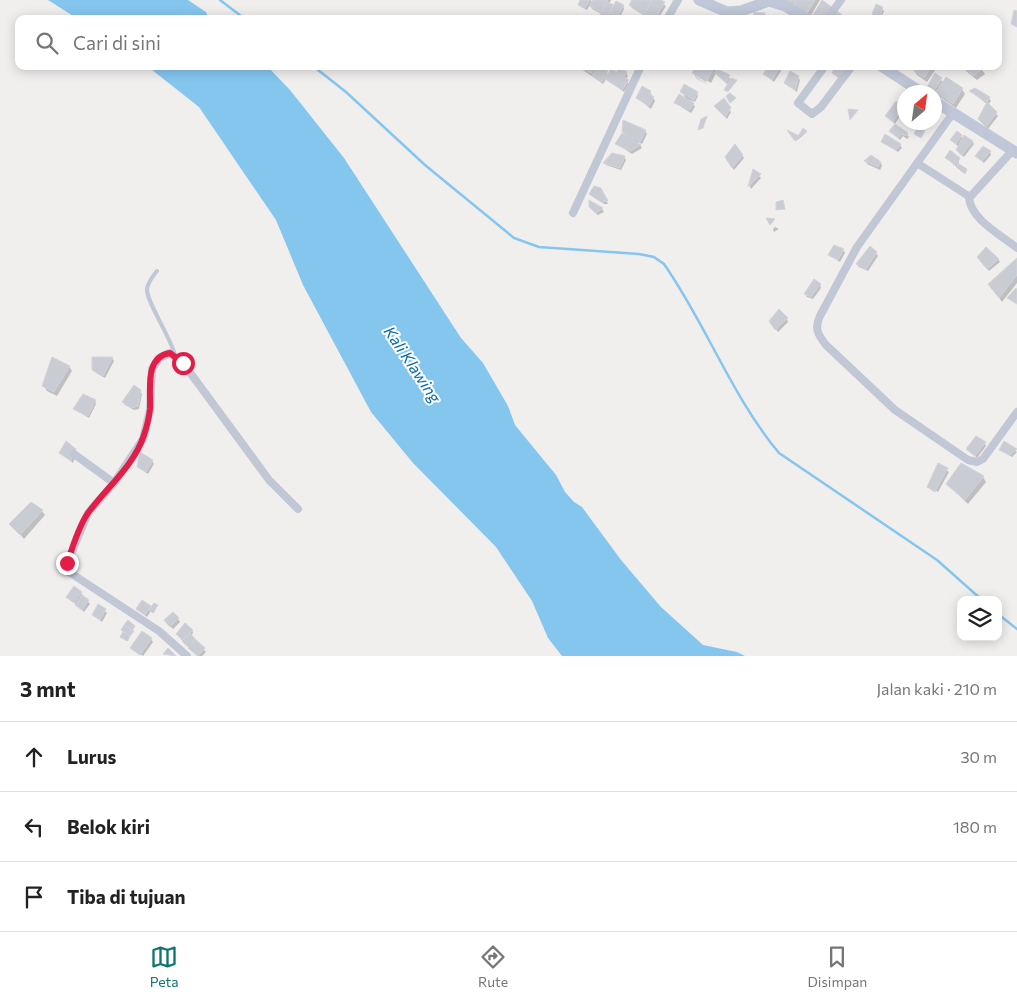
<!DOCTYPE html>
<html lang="id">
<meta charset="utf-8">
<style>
body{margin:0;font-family:Commissioner,sans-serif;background:#f6f6f6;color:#222}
.controls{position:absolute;right:15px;bottom:15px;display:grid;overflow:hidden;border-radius:10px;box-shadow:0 2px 12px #0003}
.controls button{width:45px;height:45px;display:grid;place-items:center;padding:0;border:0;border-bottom:1px solid #e0e0e0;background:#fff;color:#222;font:25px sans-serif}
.compass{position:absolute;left:897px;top:85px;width:45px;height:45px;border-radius:50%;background:#fff;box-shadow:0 2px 12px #0003;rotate:29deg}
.stop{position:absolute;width:15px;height:15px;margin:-11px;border:4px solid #e11d48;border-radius:50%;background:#fff}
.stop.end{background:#e11d48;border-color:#fff;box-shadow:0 1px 5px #0008}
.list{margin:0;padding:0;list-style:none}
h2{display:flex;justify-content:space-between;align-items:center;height:65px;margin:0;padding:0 20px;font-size:21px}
h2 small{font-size:16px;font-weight:400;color:#767676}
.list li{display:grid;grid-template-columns:32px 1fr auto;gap:15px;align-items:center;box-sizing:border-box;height:70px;padding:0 20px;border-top:1px solid #e0e0e0}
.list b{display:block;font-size:19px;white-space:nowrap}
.list em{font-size:16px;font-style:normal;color:#767676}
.icon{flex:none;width:28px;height:28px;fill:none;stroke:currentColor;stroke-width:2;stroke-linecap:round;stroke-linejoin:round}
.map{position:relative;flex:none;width:1017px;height:656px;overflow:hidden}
.search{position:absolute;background:#fff;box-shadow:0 2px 12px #0003;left:15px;right:15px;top:15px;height:55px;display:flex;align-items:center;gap:12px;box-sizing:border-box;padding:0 18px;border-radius:10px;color:#767676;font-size:19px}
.sheet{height:275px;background:#fff}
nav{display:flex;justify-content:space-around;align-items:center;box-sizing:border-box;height:70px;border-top:1px solid #e0e0e0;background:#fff;font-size:14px;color:#767676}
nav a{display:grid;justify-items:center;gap:2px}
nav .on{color:#0f766e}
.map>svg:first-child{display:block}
.water{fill:#85c6ef}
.shadow{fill:#0003}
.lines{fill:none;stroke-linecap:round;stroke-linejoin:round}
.stream{stroke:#85c6ef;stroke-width:2.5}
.building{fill:#caccd4;stroke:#d2d3da}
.lane{stroke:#c1c7d4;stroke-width:4}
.street{stroke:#c1c7d4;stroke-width:8}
.secondary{stroke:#c0c7d8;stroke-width:11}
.route{stroke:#e11d48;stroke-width:6}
.labels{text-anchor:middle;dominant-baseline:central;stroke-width:4;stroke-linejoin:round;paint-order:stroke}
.water-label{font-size:16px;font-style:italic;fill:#076dae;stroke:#fff}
</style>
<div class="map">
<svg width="1017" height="656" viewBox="0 0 1017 656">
<rect width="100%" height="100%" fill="#f1eeee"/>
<!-- water -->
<path class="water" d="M48 0H188L206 12 209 19H78Z
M147 66H267L290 90 344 158 461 338 483 363 508 406 515 425 556 475 565 492 574 502 582 507 621 560 661 607 703 645 737 652 745 656H562L548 638 532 601 496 547 413 463 371 412 303 285 276 220 199 107Z"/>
<!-- shadow -->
<path class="shadow" d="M582 0H591L592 3 594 0H611L609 4 614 7 623 6 624 9 619 19 611 15 609 19H601L602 14 592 9 590 5 587 10 581 7 579 5Z
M633 0H658L666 6 658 19H650L632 8 630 5Z
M784 0H820L809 19Z
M882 8 884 11 881 19 875 17 873 14Z
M577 66H597L609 75 626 73 628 76 626 80 629 84 624 92 606 79 603 84Z
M698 66H720L718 71 736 82 728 92 725 90 728 85 716 73 711 83 696 74V77L709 86 696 78 694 73Z
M770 66H778L781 71 774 82 765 74Z
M917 66H938L927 82 917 75 914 70Z
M960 66H979L985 74 977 80Z
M936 75 944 83 946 79 962 89 965 94 956 108 940 97 937 92 930 90 928 87Z
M798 77 800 80 797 92 785 83Z
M970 91 989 98 991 101 988 105 998 116 988 129 982 122 987 104Z
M650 92 655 101 651 109 637 98Z
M682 92 697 93 698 96 695 102 691 100 695 107 691 113 675 103 686 99Z
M724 100 731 112 727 119 718 109Z
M896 103 904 110 895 124 887 116Z
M803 130 807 132 796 141 790 133 799 137Z
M645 131 647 134 642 144 638 142 642 148 632 154 617 144 627 138 623 132Z
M891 131 907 134 909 137 907 139 903 136 900 140Z
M961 136 963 140 972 141 974 144 964 157 959 153V147L951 140Z
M882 142 900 145 902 148 898 152Z
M990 152 991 155 984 163 976 156Z
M742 155 744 158 734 170 726 158Z
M624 157 626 160 621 170 606 165 605 163Z
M871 157 881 163 882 166 880 170 867 164 866 161Z
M946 158 959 159V165L966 170 965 174Z
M754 171 761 178 751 189 750 187Z
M600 189 608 204H604L591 194Z
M590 202 602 209 604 212 598 215 592 210Z
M775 227 779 229 774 232 773 229Z
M843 250 845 253 840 262 829 255Z
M876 253 878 256 868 271 859 267 857 264Z
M978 258 998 259 1000 262 989 271Z
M1017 260V283L1002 302 993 289Z
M820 285 821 288 813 299 807 297 805 294Z
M787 319 788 322 778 332 772 324Z
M112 358 114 361 105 378 96 373 94 370Z
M69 366 72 371 57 396 47 391 44 386Z
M140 391 142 394 139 409 134 410 125 405 123 402Z
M95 401 96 404 89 418 74 409Z
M985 443 986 446 977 458 968 449Z
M1005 443 1017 452 1012 457 1000 450Z
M75 450 77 453 73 463 60 453Z
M152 461 154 464 148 474 138 467Z
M939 465 949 472 938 492 929 486Z
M961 465 983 477 986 482 968 504 947 484Z
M42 511 45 515 24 539 11 524Z
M81 593 90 604 84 612 68 597Z
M99 606 107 613 102 622 93 615Z
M157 606 154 613 151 611 147 617 137 609 150 607 152 609Z
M178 619 180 622 173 629 167 623Z
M134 627 128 641 122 638 125 632 123 631Z
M192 630 193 633 191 636 206 652 202 656H197L179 637Z
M151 639 153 642 143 656 132 648Z"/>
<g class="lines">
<!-- stream -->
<path class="stream" d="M220 0 245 19
M313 66 346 92 425 165 514 238 539 247 639 254 654 257 664 264C706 324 732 397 779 453L937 560 982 600
M998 614 1017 629"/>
</g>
<!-- building -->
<path class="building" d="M580 0H590L585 8 578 5Z
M593 0H608L601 12 589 6Z
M632 0H652L644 14 629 5Z
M652 0H661L665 2 655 19 644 14Z
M782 0H797L793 7Z
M797 0H815L806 15 793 7Z
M822 0 833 8 825 19H818L813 15Z
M616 1 624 5 617 17 609 13Z
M607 2 614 5 606 19H601L599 17Z
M876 4 883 7 880 16 872 14Z
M1014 10 1017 11V27L1011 24Z
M837 11 846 18V19H831Z
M754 12 765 13 764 19H753Z
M579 66H595L591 73Z
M598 66 608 71 602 82 592 76Z
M696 66H715L706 82 692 73Z
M769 66 780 67 772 80 763 74Z
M835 66H846L839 78 832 73Z
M915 66H932L924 78 913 70Z
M961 66H981L983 68 974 76Z
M619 67 627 72 624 77 629 80 622 90 605 79 611 69 617 72Z
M717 69 730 75 726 83 715 73Z
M790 71 799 76 795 90 784 83Z
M935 73 942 78 934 91 927 87Z
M946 77 963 88 953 104 936 92Z
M731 78 737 80 728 91 724 90Z
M684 84 698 92 694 100 680 92Z
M642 86 651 91 649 94 654 97 649 106 636 98Z
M975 88 990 97 987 102 969 91Z
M730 93 736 98 730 103 726 96Z
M679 94 694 103 690 110 674 103Z
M724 98 731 108 725 117 714 106Z
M896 101 903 106 893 122 885 116Z
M987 102 997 112 986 127 978 119Z
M848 109 858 110 850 120Z
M707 116 703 128 698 130 701 119Z
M623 120 646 130 640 142 622 132Z
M895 124 908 133 906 136 901 134 898 138 889 131Z
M918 126 925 131 921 138 914 134Z
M803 128 807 131 797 138Z
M787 130 799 136 795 141Z
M957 131 962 135 956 144 950 140Z
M622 133 641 145 630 151 615 144Z
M885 134 901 144 896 150 881 142Z
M964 135 973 141 962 155 956 150Z
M735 144 743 155 732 168 725 157Z
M983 146 991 151 982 161 975 156Z
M950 150 960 158 957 165 945 158Z
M612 153 625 156 620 168 603 163Z
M871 155 881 162 878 167 864 161Z
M959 164 967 169 965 174 956 167Z
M753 169 761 174 748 187Z
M594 186 601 188 608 201 601 202 589 194Z
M589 200 603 208 596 213 589 207Z
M783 200 785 209 776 210V202Z
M766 218 775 219 770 225Z
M834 245 844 249 838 260 828 255Z
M870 246 877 252 866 269 856 264Z
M986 247 999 259 987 269 977 257Z
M1017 258V275L999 298 988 284Z
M814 279 821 284 811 297 804 294Z
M1016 288 1017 290V304L1007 298Z
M779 309 788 318 775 330 769 321Z
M52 357 70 366 54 392 42 386Z
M92 357H113L103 376 92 370Z
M134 385 141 390 138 406 132 408 122 402Z
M83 394 96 400 88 416 73 409Z
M976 436 986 442 975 456 966 449Z
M66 441 76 449 71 461 59 453Z
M1004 441 1017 449 1010 455 999 450Z
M140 452 153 460 146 472 137 467Z
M938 463 948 468 935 492 927 487Z
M961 463 984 476 965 500 946 484Z
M31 502 43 510 20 535 9 524Z
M74 586 82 592 74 603 66 597Z
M82 595 89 600 82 610 75 605Z
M142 600 151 606 145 615 136 609Z
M154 603 158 605 153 613 149 610Z
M98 604 106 609 100 620 92 615Z
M173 612 179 618 170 627 164 620Z
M128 620 135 626 132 631 124 625Z
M185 623 193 630 183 640 176 634Z
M124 625 134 631 130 636 121 630Z
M142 631 152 638 140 655 130 648Z
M123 632 130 636 127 641 120 637Z
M190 633 195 639 187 646 182 641Z
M195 639 205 648 198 656 188 648Z
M168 648 176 656 163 654Z"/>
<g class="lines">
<!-- lane -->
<path class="lane" d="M723 68V66
M157 271C153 276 148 282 147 289 146 301 171 338 175 355"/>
<!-- street -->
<path class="street" d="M667 19 678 0
M827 19 841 0
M825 66 798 103 812 114 821 107 852 66
M953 113 857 247 820 316C814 328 818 335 826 345L895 410 968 460 977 462 983 459 1017 412
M917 163 970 197 1013 150
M969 197C970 219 1001 235 1017 248
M573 213 641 66
M74 454 114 483
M187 656 159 631 69 572 66 566 88 513 114 483 143 439 150 410 152 369 159 358 170 353 183 363 269 480 298 509"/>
<!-- secondary -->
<path class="secondary" d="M699 0 727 12 741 11 769 1 785 6 807 19
M881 66 921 92
M934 101 1017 153"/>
</g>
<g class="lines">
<!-- route -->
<path class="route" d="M67 563C73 547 78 527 88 513 106 488 134 466 144 435 147 426 149 418 150 409 151 390 144 357 170 353L183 363"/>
</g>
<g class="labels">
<!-- water labels -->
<g class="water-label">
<text transform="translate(413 364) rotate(56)">Kali Klawing</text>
</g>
</g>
</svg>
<div class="controls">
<button><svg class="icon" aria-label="layers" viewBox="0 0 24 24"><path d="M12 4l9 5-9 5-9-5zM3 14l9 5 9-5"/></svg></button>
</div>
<svg class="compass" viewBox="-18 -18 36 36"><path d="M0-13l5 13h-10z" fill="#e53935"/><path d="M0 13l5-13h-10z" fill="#767676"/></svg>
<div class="stop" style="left:183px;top:363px"></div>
<div class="stop end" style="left:67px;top:563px"></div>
<div class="search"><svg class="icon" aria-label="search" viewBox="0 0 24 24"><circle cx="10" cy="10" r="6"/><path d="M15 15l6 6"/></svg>Cari di sini</div>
</div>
<section class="sheet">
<h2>3 mnt<small>Jalan kaki · 210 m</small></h2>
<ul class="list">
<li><svg class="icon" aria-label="ahead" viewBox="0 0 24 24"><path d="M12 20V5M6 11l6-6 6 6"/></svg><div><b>Lurus</b></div><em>30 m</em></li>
<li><svg class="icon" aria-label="left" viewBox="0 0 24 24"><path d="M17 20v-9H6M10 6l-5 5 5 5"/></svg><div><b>Belok kiri</b></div><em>180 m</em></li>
<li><svg class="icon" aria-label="arrive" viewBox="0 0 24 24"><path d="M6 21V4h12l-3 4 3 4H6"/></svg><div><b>Tiba di tujuan</b></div></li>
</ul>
</section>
<nav>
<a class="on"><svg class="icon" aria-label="map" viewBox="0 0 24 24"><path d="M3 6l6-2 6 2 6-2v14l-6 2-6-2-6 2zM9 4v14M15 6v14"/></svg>Peta</a>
<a><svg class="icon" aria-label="directions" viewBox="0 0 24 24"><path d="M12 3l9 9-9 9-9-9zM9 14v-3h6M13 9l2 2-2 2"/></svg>Rute</a>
<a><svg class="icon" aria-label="saved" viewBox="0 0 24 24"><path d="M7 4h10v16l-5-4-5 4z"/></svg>Disimpan</a>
</nav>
